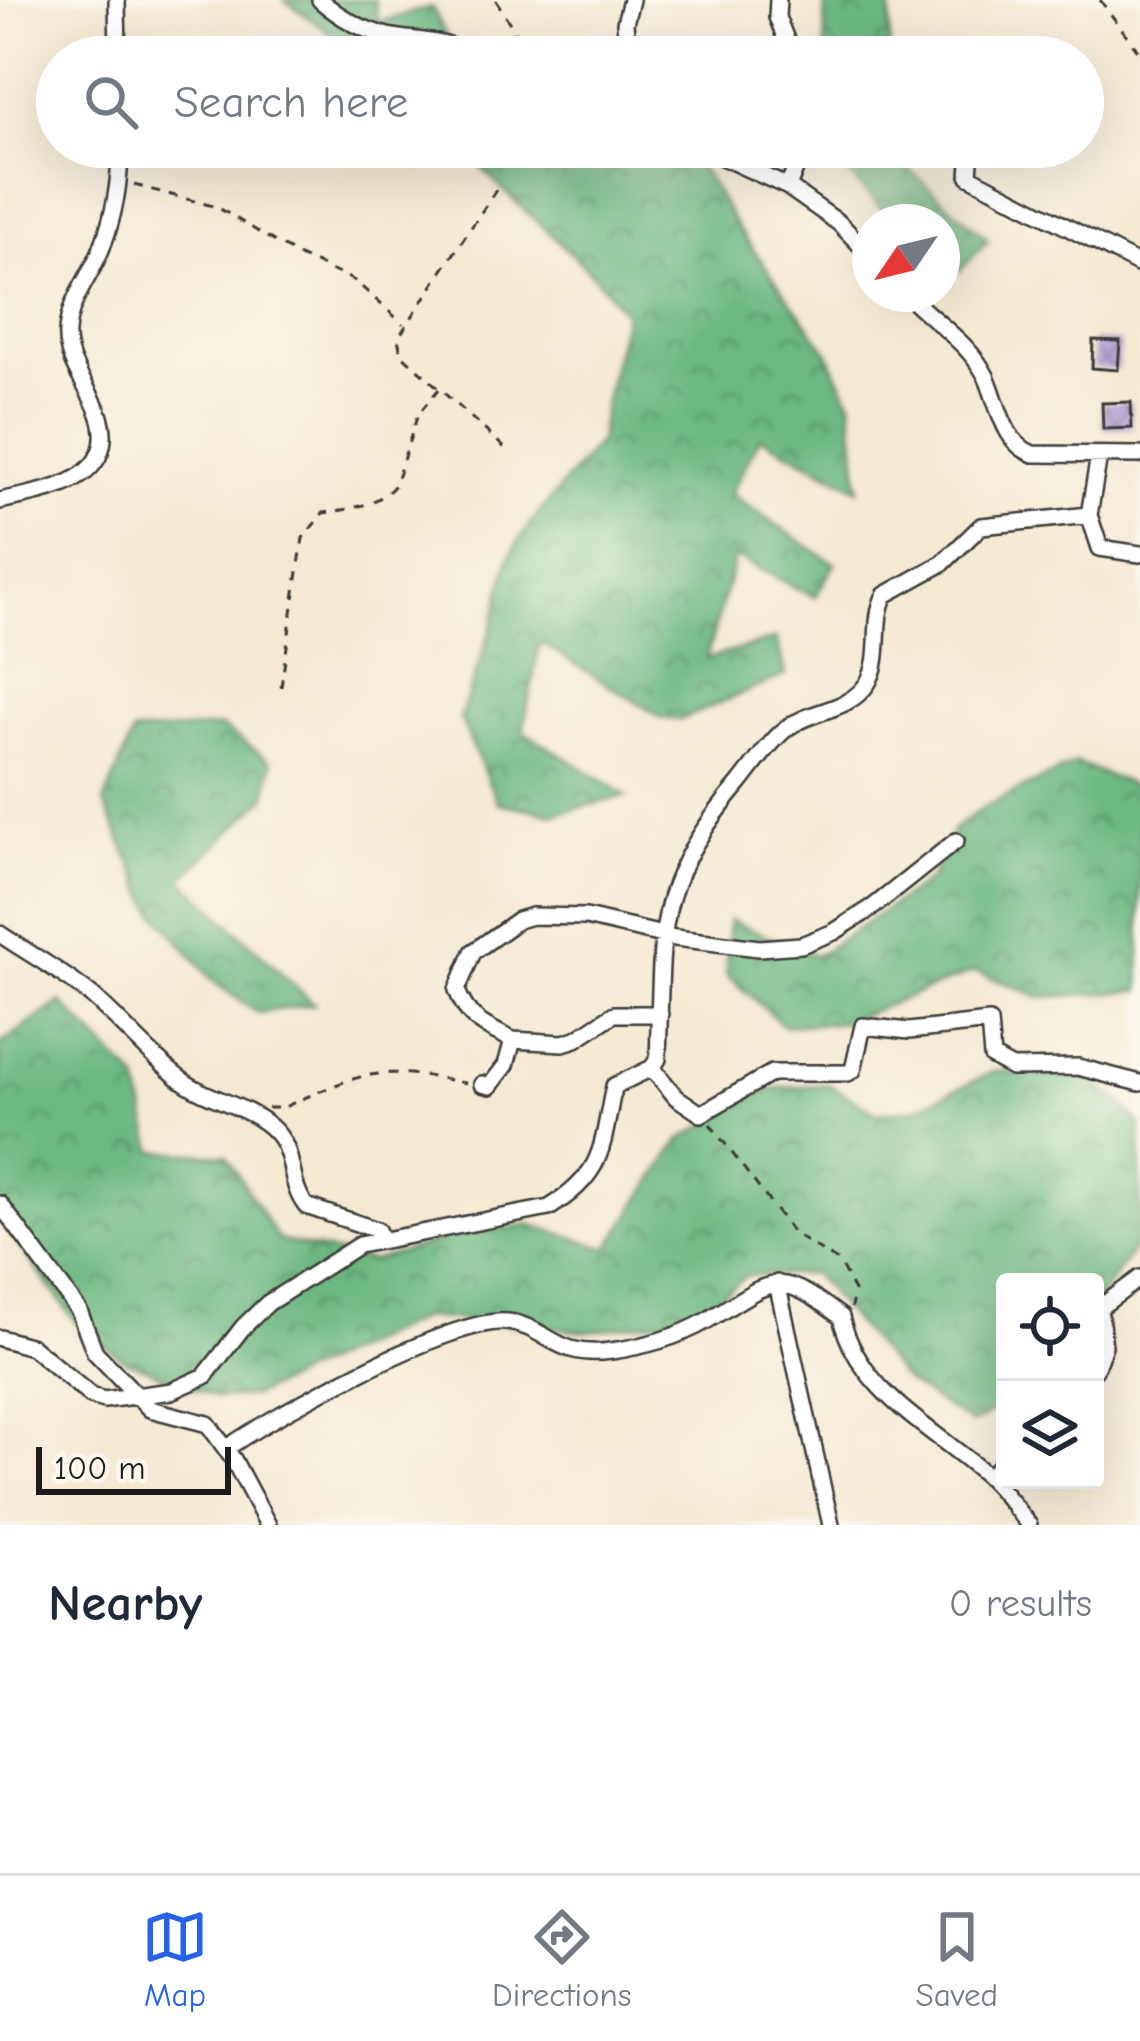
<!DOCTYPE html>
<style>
body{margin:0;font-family:"Comic Neue",sans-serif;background:#f2f2f3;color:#1f2937}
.controls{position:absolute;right:36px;bottom:36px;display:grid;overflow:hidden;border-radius:12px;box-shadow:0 12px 48px #0002}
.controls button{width:108px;height:108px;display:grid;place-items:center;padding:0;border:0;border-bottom:3px solid #e0e1e3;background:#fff;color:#1f2937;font:60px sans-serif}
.compass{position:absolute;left:852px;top:204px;width:108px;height:108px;border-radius:50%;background:#fff;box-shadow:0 12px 48px #0002;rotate:235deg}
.scale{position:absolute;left:36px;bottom:30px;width:195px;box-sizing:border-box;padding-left:12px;border:6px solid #1c1c1c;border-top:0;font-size:33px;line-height:42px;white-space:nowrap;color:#1c1c1c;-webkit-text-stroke:9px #fbf7ec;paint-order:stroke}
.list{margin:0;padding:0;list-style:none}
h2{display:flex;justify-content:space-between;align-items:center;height:156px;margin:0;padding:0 48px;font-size:51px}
h2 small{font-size:39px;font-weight:400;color:#747a83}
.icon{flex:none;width:66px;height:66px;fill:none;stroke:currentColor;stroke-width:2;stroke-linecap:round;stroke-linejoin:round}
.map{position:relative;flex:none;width:1140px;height:1525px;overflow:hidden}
.search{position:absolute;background:#fff;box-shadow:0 12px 48px #0002;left:36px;right:36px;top:36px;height:132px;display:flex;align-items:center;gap:30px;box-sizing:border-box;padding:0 42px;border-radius:66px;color:#747a83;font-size:45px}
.sheet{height:348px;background:#fff}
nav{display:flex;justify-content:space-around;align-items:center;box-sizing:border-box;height:168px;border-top:3px solid #e0e1e3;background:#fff;font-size:33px;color:#747a83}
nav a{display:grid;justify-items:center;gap:6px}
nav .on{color:#2563eb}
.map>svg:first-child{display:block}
.forest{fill:url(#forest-crowns);stroke:#446a4e;stroke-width:3}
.building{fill:url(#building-cross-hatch)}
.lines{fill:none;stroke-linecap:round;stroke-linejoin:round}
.street-casing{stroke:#3c3b37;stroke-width:20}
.path{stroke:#3c3b37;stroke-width:3;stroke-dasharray:9 9;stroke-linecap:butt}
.street{stroke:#fff;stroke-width:15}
</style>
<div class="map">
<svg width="1140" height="1525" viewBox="0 0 1140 1525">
<defs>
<pattern id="forest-crowns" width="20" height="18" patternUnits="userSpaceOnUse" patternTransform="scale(3)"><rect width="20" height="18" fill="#6cb880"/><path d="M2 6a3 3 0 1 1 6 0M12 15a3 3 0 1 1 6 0" fill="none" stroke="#589568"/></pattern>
<pattern id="building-cross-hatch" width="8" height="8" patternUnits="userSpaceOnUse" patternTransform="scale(3)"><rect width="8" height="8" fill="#b4a3d5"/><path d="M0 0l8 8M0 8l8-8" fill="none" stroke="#9284ac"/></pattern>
</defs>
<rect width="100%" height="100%" fill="#fbf7ec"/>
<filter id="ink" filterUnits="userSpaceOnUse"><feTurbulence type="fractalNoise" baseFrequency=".00833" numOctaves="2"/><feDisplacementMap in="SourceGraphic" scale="24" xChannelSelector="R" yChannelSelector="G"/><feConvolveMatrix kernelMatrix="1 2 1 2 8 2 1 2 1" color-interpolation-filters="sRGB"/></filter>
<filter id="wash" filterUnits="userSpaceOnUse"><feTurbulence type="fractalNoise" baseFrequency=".004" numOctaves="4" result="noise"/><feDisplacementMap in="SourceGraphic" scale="48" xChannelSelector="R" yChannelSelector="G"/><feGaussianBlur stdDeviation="2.7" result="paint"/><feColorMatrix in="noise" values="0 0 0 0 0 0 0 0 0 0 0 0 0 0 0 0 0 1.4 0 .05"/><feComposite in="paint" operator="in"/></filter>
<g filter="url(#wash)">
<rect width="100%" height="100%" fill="#f4e9d1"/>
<!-- forest -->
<path class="forest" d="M284 0H375L378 22 432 7 456 57H364Z
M825 0H891L889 57H825Z
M463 147H662L702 170 739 230 827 351 851 402 859 489 760 437 730 494 835 564 815 597 735 557 706 659 776 639 786 675 680 720 662 718 540 642 523 731 627 796 554 814 498 803 460 718 493 624 509 558 529 525 600 440 604 406 625 313C579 251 513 207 463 147Z
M834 147H893L899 160 988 240 959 272 942 259V222H895L855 181Z
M221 727 272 762 266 797 182 879 314 1004 258 1013 215 983 153 910 104 803 133 733Z
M1076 763 1140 788V991L1040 997 975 971 844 1022 784 1026 726 974 729 920 816 956 930 880 954 829 984 807Z
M61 1002 138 1081 154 1151 226 1155 278 1240 372 1261 455 1236 529 1224 608 1248 680 1140 768 1089 828 1084 877 1113 913 1109 996 1071 1088 1078 1122 1103 1140 1125V1239L1095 1306V1282H1005V1404L972 1424 906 1382 813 1274 747 1275 695 1315 589 1331 425 1317 253 1396 217 1398 123 1359 81 1329 0 1220V1044Z"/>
<g id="blocks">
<!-- building -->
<path class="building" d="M1093 340 1120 341 1118 370 1092 368Z
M1131 402 1132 428 1103 429 1102 403Z"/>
</g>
</g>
<g filter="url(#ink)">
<use href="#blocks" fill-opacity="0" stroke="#3c3b37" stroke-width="3"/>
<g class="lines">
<!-- street casing -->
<g class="street-casing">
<path id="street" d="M117 0 118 57
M320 0C339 17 363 30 388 36 418 42 446 39 472 57
M778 0 777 17 793 57
M628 57 625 23 631 0
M700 147 788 187 839 223 870 255
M971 147 969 176 1140 265
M788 187 804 147
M907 294C933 322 968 341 986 376 998 402 1003 444 1033 454L1140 455
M0 501C33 493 92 488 102 446 111 405 64 372 67 332 69 299 91 277 102 247 115 214 120 182 120 147
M1089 515 1100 548 1140 554
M0 934C31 955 63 972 92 996 122 1022 147 1053 179 1078 208 1101 250 1105 275 1131 296 1153 288 1183 306 1206L377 1230 381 1238
M513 1040C486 1027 467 1020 457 990L473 952 518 920 532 916 586 917 675 938 759 948 801 945 834 932 873 907 956 841
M652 1068 676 1097 701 1114 772 1073H848L853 1070 863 1026 909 1031 989 1022 992 1057 1012 1068 1078 1067 1140 1083
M482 1084 490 1086 506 1065 513 1040 563 1043 576 1039 614 1014H660
M0 1204 79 1311 95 1352 150 1409 208 1424 233 1459 268 1525
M777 1283 831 1525
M0 1338 32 1347 91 1396 104 1400 172 1391 205 1376 243 1327 268 1303 359 1245 549 1208C606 1172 601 1147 614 1086L652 1068 658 1059C663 932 651 888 739 784 754 766 769 742 787 728 812 709 848 712 867 684 884 658 871 621 885 595L943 563 981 526 1089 515 1099 456
M1095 1370 1104 1346 1099 1308 1140 1278
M227 1448C275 1414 453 1316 508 1322 548 1327 555 1359 611 1351 642 1347 679 1337 706 1321 772 1282 773 1265 841 1317 859 1393 931 1426 986 1475 1002 1489 1015 1508 1029 1525
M989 1477 1005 1460"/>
</g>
<!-- path -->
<path class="path" d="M496 0 518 37 519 57
M1100 0 1140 53
M134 185 217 207 297 255 355 281 403 324
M496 190 398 338 401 354 507 450
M281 687 303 538 323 513C347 510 379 505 395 485L418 414 439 389
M268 1108H282C365 1071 375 1065 466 1083
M710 1124 794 1234 839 1262 854 1291 851 1308"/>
<!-- street -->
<use href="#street" class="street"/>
</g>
</g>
</svg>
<div class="controls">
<button><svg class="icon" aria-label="locate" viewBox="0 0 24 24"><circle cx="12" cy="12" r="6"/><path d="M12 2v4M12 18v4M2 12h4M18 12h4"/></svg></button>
<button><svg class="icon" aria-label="layers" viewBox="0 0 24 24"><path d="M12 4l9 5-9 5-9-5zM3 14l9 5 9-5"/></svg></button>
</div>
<svg class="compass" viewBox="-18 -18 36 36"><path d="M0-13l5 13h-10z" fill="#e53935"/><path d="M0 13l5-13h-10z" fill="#747a83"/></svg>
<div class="scale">100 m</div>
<div class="search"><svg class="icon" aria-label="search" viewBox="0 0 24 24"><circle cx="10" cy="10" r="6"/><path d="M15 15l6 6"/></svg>Search here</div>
</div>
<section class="sheet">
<h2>Nearby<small>0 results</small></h2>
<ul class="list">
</ul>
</section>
<nav>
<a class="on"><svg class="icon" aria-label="map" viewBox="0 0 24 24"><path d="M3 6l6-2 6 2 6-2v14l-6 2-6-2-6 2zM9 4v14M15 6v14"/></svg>Map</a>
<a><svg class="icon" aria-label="directions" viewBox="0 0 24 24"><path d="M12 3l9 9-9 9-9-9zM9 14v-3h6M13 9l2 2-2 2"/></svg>Directions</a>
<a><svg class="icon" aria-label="saved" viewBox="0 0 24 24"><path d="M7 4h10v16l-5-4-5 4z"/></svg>Saved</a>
</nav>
